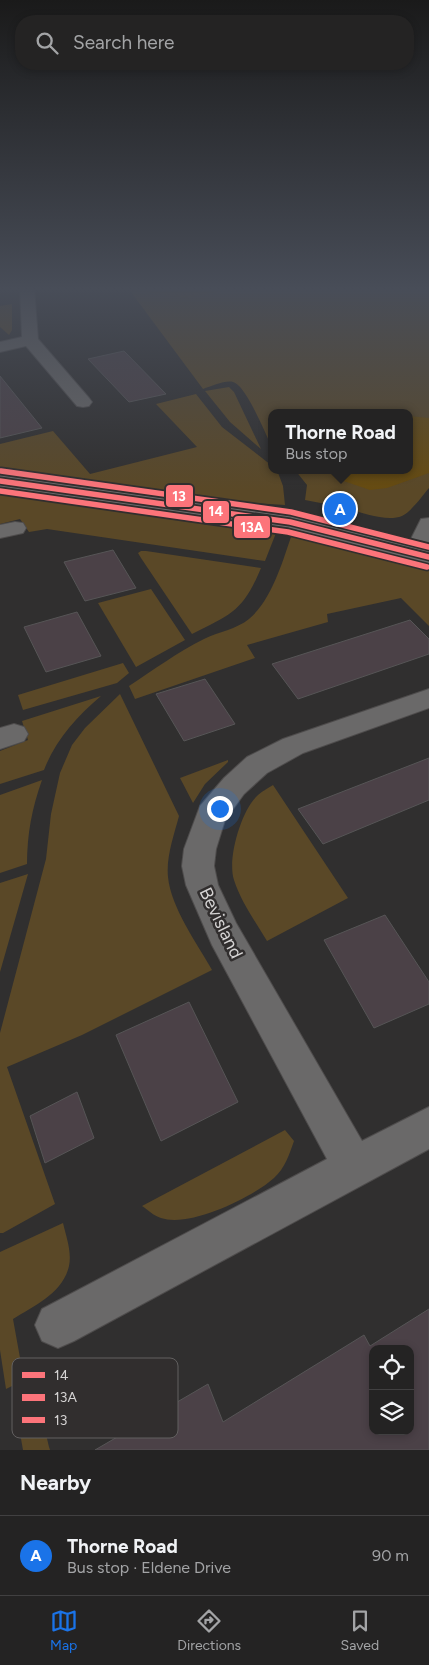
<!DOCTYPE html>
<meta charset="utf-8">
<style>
body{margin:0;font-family:Figtree,sans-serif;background:#2c2b2b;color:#f1f3f6}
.controls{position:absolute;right:15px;bottom:15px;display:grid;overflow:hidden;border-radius:10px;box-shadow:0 2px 8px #0003}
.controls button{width:45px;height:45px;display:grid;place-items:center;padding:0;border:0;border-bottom:1px solid #414041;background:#242323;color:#f1f3f6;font:25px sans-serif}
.you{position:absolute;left:219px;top:808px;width:18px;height:18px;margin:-12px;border:4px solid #fff;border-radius:50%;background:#1a73e8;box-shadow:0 0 0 8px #1a73e833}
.badge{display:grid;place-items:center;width:32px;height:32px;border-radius:50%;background:#1a73e8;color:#fff;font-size:16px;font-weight:700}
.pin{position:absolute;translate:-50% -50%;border:2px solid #fff;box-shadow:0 1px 5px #0006}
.popup{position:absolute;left:268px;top:409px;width:145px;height:65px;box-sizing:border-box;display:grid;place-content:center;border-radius:10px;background:#242323;filter:drop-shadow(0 1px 4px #0005);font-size:16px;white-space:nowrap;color:#a3a4a6}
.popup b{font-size:19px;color:#f1f3f6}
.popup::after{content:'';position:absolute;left:50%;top:100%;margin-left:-10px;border:10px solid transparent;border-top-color:#242323}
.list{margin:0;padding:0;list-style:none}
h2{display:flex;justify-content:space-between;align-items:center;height:65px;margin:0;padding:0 20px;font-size:21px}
h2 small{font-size:16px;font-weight:400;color:#a3a4a6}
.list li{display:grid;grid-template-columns:32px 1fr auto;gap:15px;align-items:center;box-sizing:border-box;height:80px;padding:0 20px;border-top:1px solid #414041}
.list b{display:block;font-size:19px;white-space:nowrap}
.list p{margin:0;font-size:16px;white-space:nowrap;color:#a3a4a6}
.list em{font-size:16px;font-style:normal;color:#a3a4a6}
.icon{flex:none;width:28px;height:28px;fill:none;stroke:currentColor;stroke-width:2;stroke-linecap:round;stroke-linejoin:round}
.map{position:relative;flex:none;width:429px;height:1450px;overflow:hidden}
.search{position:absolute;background:#242323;box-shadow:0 2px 8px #0003;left:15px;right:15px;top:15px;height:55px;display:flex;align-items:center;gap:12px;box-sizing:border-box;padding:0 18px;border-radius:20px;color:#a3a4a6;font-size:19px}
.sheet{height:145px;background:#242323}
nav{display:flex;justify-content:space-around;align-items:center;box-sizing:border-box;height:70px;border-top:1px solid #414041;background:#242323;font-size:14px;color:#a3a4a6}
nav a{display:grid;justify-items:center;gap:2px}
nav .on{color:#1a73e8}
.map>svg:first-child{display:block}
.green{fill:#5a4827}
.forest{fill:#664b11}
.building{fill:#4b4147;stroke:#565556;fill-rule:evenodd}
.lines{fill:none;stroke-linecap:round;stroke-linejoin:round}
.minor-casing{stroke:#4e4c4c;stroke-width:2}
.minor{fill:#6a6969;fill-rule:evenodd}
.bus-1-casing{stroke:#312e2e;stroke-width:9}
.bus-2-casing{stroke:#312e2e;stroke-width:9}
.bus-3-casing{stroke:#312e2e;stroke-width:9}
.bus-1{stroke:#fc747a;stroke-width:5.5}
.bus-2{stroke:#fc747a;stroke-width:5.5}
.bus-3{stroke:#fc747a;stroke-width:5.5}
.labels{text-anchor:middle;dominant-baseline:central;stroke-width:5;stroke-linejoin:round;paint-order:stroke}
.street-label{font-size:18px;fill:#d5d3d3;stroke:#312e2e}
.key{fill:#312e2e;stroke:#626060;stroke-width:1}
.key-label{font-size:14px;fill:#d5d3d3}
.line-badge{stroke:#312e2e;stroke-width:2}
.badge-label{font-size:14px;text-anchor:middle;font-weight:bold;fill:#fff}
</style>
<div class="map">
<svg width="429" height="1450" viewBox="0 0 429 1450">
<rect width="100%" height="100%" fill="#302f2f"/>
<!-- green -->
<path class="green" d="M130 287H429V488C422 496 412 511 402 516 387 522 364 513 348 509L350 505 333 501 331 505 305 500 307 485 295 470H409V413H271V445C265 433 246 385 233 382 225 380 212 386 203 389L131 292Z
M12 304V330L9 335 0 327V306Z
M229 387 234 392 261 449 230 422 205 391Z
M196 394 222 427 271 465V470H277L283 486 285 505 220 501 0 471V444L53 431 90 474 197 447 156 404Z
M0 494 276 533 265 561 47 529 29 532 20 519 0 524Z
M292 534 392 556 429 568V626L401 598 327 614 328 622 247 645 255 658 135 699 129 686C153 670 178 652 204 639 218 632 237 629 249 619 272 600 283 560 292 534Z
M141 551H146L261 568C243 611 232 614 192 634L141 558 138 553Z
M151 589 185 640 136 667 98 603Z
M123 663 129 673 117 683 23 710 18 695Z
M120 694 179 816C174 835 166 857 168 877 171 908 197 943 212 970L82 1035 7 1067 55 1204 3 1233H0V1033L46 859 51 814 60 773 72 745 85 728Z
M101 696C77 716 55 741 44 770L0 784V751L28 740 22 721Z
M228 760V762L205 784 193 803 180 778Z
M42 780C32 808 27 834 27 864L0 873V795Z
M273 785 348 898 267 941C255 921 241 902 234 880 227 859 241 811 257 796 261 792 268 788 273 785Z
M28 874 0 972V883Z
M285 1130 294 1141C289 1155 285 1168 274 1178 253 1197 190 1228 161 1218 154 1216 148 1210 142 1206Z
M63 1223C66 1236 72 1252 69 1266 63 1293 34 1306 13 1319L24 1380 6 1389 0 1350V1252Z
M36 1392 49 1447 50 1450H23L15 1405Z"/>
<!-- forest -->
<path class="forest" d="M130 287H230L229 290 185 298 131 290Z
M409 416 429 418V473L387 488 370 490 335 478 327 470H409Z"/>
<!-- building -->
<path class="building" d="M124 351 166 394 129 402 88 359Z
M0 376 42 428 0 438Z
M113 550 136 588 85 601 64 562Z
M77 612 101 656 46 672 24 627Z
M410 620 429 639V654L298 699 272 664Z
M205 679 235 724 184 741 156 694Z
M429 758V800L323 844 298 809Z
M385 915 429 982V1004L374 1028 324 940Z
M189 1002 238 1102 161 1141 116 1035Z
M77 1092 94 1138 45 1163 30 1116Z
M429 1309V1450H95L208 1384 223 1422 364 1335 370 1346ZM373 1349H410V1431H373Z"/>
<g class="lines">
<!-- minor casing -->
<g class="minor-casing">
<path id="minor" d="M20 287H34L38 339 89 398 92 402 89 406 83 407 77 406 26 346 0 352V342L22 337Z
M0 475 290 516 408 545 421 519 429 518V546L427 550H429V564L290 528 0 487Z
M15 522 23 523 26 528 23 533 0 538V525Z
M429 689V708L303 753 267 773 244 794 225 820 216 849 214 866 218 885 236 923 362 1141 429 1107V1149L74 1341 58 1348 42 1341 35 1325 42 1309 327 1159 212 945 186 885 182 866 184 849 200 806 224 778 247 757 283 739Z
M14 724 24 727 28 734 24 741 0 749V728Z"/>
</g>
<!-- minor -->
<use href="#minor" class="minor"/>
<!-- bus-1 casing -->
<g class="bus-1-casing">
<path id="bus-1" d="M0 481 290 522 429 557"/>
</g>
<!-- bus-2 casing -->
<g class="bus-2-casing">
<path id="bus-2" d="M0 491 288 532 427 567"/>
</g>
<!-- bus-3 casing -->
<g class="bus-3-casing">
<path id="bus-3" d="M1 471 291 512 429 547"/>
</g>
<!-- bus-1 -->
<use href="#bus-1" class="bus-1"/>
<!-- bus-2 -->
<use href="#bus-2" class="bus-2"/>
<!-- bus-3 -->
<use href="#bus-3" class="bus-3"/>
</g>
<!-- sky -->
<linearGradient id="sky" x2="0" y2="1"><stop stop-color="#1a1a1a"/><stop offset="0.59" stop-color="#484d58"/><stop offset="1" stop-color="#484d58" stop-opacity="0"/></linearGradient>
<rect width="429" height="490" fill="url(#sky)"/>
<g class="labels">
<!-- street labels -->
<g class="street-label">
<text transform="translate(221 923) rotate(64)">Bevisland</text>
</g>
</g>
<!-- legend -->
<rect x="12" y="1358" width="166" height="80" rx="8" class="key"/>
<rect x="22" y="1372" width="23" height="6" fill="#fc747a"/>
<rect x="22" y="1394" width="23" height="7" fill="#fc747a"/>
<rect x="22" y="1417" width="23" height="6" fill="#fc747a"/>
<g class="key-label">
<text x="54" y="1380">14</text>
<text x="54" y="1402">13A</text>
<text x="54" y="1425">13</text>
</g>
<g class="line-badge">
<rect x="165" y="484" width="29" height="24" rx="5" fill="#fc747a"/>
<rect x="202" y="500" width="28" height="24" rx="5" fill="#fc747a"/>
<rect x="233" y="515" width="38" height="24" rx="5" fill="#fc747a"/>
</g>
<g class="badge-label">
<text x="179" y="501">13</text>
<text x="216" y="516">14</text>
<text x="252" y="532">13A</text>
</g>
</svg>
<div class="controls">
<button><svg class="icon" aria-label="locate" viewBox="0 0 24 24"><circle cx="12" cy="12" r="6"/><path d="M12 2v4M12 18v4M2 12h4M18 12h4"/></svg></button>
<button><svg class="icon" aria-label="layers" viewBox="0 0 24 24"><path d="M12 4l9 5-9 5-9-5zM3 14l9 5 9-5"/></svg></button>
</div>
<div class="you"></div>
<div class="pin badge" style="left:340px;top:509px">A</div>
<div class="popup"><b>Thorne Road</b>Bus stop</div>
<div class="search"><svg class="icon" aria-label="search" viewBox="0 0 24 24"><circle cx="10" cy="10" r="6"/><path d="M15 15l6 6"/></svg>Search here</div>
</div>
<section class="sheet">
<h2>Nearby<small></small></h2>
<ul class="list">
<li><span class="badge">A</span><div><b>Thorne Road</b><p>Bus stop · Eldene Drive</p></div><em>90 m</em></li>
</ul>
</section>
<nav>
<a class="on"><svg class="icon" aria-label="map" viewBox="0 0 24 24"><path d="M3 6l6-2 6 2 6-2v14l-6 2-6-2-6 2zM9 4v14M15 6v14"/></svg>Map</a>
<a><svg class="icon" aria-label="directions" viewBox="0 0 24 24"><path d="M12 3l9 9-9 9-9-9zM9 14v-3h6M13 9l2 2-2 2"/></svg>Directions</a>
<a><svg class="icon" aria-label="saved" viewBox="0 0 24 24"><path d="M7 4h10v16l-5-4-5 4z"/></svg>Saved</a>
</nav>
